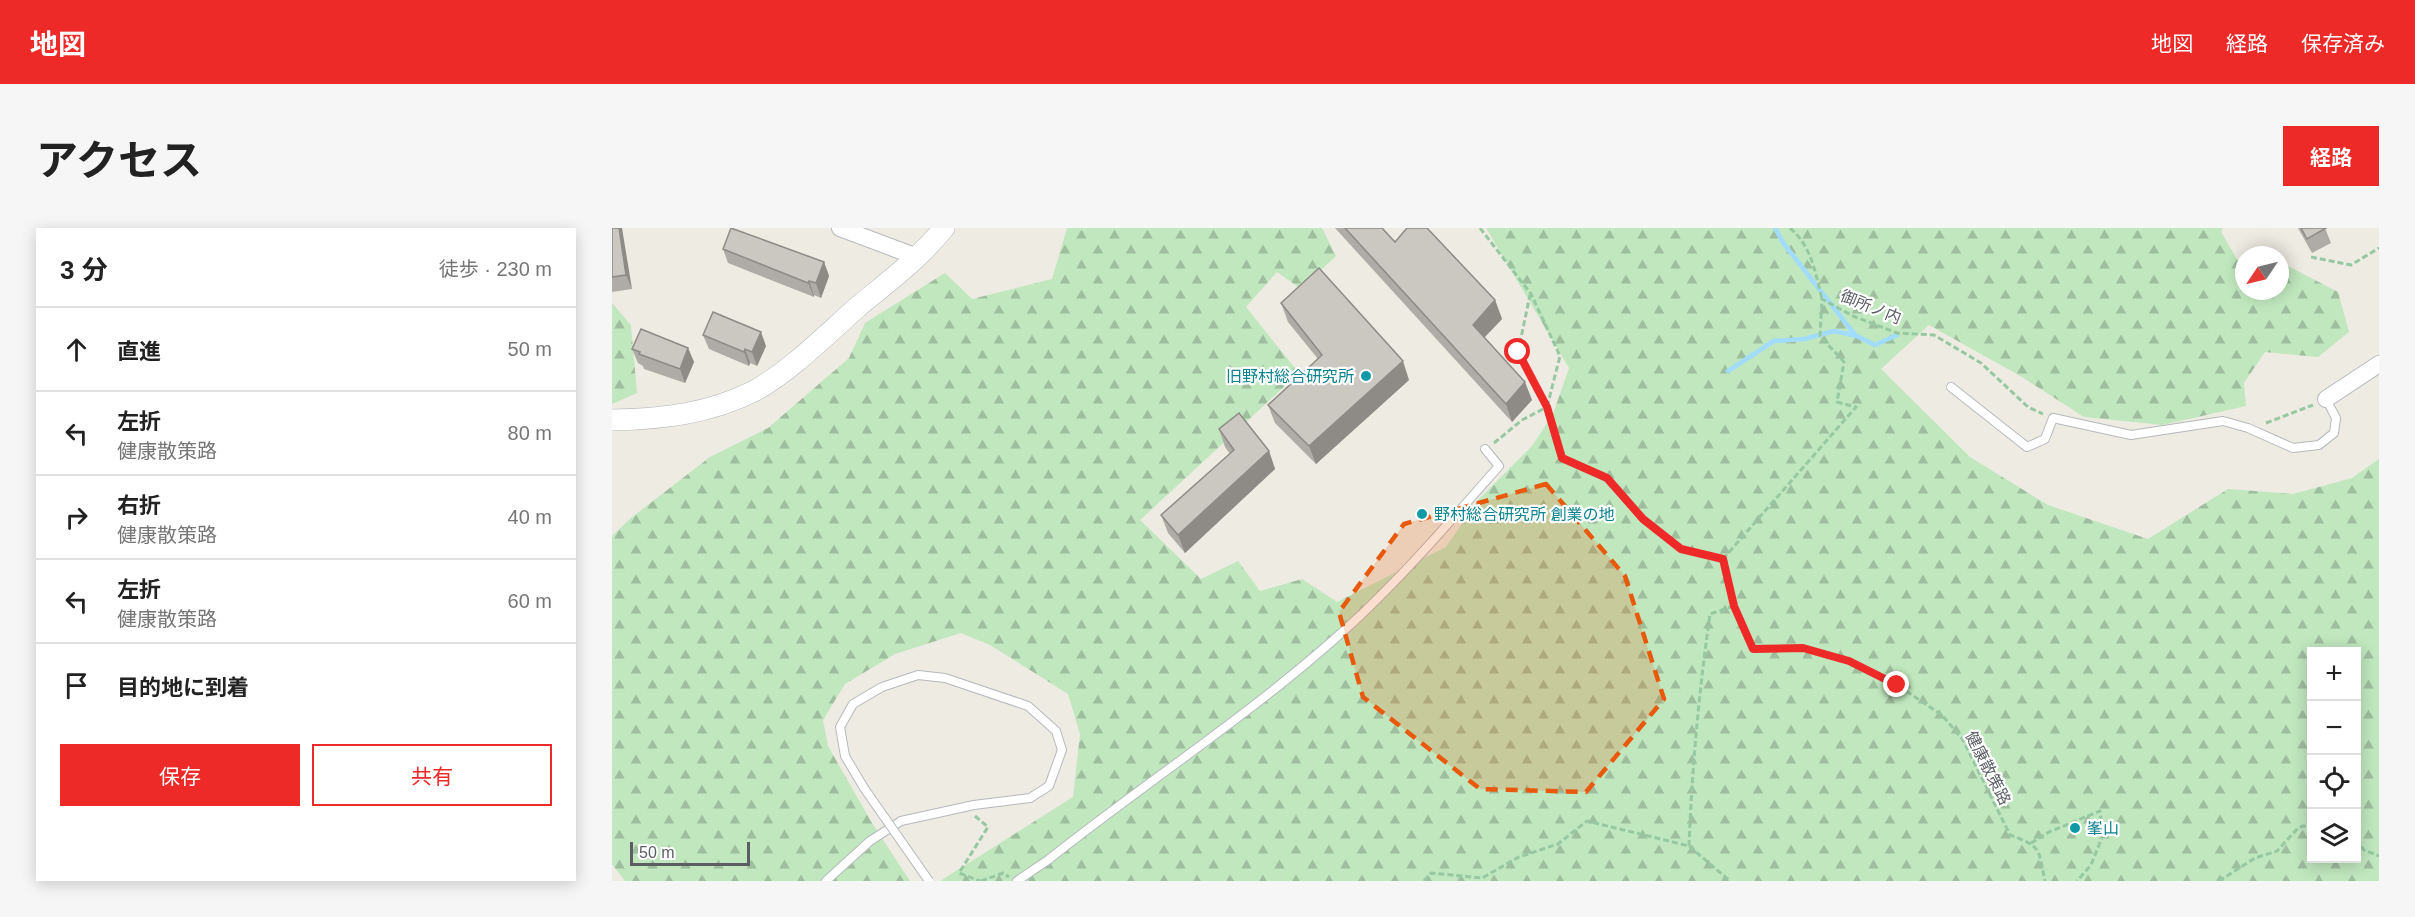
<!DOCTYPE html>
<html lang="ja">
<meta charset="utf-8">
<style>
body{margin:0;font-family:Helvetica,"Noto Sans JP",sans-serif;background:#f6f6f6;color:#222}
.controls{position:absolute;right:18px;bottom:18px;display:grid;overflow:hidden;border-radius:0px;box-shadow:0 3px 15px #0003}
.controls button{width:54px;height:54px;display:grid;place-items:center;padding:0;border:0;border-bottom:2px solid #e0e0e0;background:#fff;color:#222;font:30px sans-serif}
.compass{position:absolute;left:1623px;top:18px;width:54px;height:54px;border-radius:50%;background:#fff;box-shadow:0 3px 15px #0003;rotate:235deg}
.scale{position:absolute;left:18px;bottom:15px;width:120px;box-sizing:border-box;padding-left:6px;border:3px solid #5b5f64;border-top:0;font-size:16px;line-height:21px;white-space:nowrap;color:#5b5f64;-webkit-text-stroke:4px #fff;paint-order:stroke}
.stop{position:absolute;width:18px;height:18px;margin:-14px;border:4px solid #ee2a28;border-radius:50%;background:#fff}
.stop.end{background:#ee2a28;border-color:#fff;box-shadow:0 2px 6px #0008}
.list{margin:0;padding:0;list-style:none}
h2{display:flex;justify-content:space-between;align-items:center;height:78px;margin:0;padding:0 24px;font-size:26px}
h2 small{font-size:20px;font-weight:400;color:#767676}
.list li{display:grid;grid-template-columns:39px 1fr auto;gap:18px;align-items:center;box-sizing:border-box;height:84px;padding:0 24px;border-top:2px solid #e0e0e0}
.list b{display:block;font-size:22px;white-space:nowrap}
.list p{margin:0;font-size:20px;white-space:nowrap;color:#767676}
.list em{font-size:20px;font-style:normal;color:#767676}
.actions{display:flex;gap:12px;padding:18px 24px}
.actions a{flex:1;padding:14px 0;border:2px solid #ee2a28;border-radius:0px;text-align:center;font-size:21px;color:#ee2a28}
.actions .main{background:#ee2a28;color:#fff}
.icon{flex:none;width:33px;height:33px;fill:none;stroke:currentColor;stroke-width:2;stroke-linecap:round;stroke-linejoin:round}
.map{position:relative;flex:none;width:1767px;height:653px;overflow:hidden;border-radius:0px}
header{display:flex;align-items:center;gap:36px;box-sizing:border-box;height:84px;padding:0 30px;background:#ee2a28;color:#fff}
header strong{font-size:28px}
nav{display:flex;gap:33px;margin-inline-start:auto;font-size:21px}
.intro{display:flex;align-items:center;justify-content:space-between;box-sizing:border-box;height:144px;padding:0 36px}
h1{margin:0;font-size:42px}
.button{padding:15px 27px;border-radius:0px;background:#ee2a28;color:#fff;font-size:21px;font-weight:700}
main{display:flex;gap:36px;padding:0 36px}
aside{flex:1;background:#fff;border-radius:0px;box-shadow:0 3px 15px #0003}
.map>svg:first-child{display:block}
.forest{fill:url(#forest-firs);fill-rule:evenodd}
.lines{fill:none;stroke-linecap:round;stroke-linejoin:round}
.stream{stroke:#a1dcff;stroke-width:4.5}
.service-casing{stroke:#b5b9bd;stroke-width:10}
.minor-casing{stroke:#b5b9bd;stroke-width:18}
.tertiary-casing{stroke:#b5b9bd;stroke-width:22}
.path{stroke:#96c8a1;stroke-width:3;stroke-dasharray:6 3;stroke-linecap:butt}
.service{stroke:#fff;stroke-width:8}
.minor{stroke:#fff;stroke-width:16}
.tertiary{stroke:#fff;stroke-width:21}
.service-bridge-casing{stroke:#b5b9bd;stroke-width:10;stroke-linecap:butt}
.service-bridge{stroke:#fff;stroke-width:8}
.wall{fill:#afaba6}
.shaded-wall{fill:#8e8b87}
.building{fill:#cbc7c1;stroke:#8e8b87;stroke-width:1.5}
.route{stroke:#ee2a28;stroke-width:8}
.marked{fill:#e8590c;fill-opacity:0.2;stroke:#e8590c;stroke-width:4.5;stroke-dasharray:12 8;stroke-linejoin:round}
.culture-dot{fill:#0f9aa8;stroke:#fff;stroke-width:2}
.labels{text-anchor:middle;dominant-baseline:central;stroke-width:4.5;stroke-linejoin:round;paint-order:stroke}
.street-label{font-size:16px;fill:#5b5f64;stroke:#fff}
.culture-label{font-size:16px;fill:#0d838f;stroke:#fff;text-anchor:start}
</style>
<header>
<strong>地図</strong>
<nav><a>地図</a><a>経路</a><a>保存済み</a></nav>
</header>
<div class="intro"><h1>アクセス</h1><a class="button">経路</a></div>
<main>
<aside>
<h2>3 分<small>徒歩 · 230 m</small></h2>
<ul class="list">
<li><svg class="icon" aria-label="ahead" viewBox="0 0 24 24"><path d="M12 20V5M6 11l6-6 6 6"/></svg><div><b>直進</b></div><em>50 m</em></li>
<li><svg class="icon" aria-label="left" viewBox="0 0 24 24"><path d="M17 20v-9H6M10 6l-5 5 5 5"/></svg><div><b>左折</b><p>健康散策路</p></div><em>80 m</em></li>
<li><svg class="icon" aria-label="right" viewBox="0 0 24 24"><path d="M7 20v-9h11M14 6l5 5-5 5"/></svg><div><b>右折</b><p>健康散策路</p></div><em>40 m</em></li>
<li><svg class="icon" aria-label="left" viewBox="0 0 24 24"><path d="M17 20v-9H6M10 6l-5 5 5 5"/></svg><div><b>左折</b><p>健康散策路</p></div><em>60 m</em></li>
<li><svg class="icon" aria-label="arrive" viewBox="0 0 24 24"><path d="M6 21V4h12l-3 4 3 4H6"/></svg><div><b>目的地に到着</b></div></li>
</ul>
<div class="actions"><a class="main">保存</a><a>共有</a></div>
</aside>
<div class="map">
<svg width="1767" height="653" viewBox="0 0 1767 653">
<defs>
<pattern id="forest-firs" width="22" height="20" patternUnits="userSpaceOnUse" patternTransform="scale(1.5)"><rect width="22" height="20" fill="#c0e7be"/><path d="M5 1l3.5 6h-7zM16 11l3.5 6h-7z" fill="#9fbe9e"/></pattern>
</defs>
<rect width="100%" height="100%" fill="#eeebe2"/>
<!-- forest -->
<path class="forest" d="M455 0H710L724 28 689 61 665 44 634 79 687 145 528 292 589 351 626 333 648 363 690 351 725 374 834 319 867 271 920 218 941 186 957 140 874 0H1611L1609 4 1625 31 1632 35V63H1668V36H1672L1726 64 1737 104 1706 129 1653 124 1632 155 1634 178 1550 197 1472 189 1410 149 1317 97 1269 141 1358 229 1436 277 1536 311 1616 261 1681 266 1740 250 1767 231V653H328L461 569 468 506 456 466 378 417 349 405 283 426 233 456 211 492 216 518 260 595 298 653H13L0 636V308L19 290 98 229 156 200 237 130 253 95 333 45 360 71 440 51ZM1700 424H1744V630H1700Z
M0 75 19 97 25 165 0 176Z"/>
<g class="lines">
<!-- stream -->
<path class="stream" d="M1163 0 1172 16 1244 108
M1116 143 1162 113 1192 111 1222 103 1245 108 1263 117 1285 107"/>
<!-- service casing -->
<g class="service-casing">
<path id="service" d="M1339 159 1415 219 1433 211 1441 190 1519 207 1611 193 1636 200 1681 220 1707 217 1722 205 1724 190 1714 171
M214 653 258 613 289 593 362 577 418 570 437 558 450 522 444 503 416 478 333 450 306 447 270 459 241 476 228 499 233 528 252 560
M405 653 436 632C540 549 654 477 751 385 799 339 843 288 887 238L873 221"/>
</g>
<!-- minor casing -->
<g class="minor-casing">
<path id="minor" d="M228 0 305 29
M1714 171 1767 136"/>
</g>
<!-- tertiary casing -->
<g class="tertiary-casing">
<path id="tertiary" d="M0 192C49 191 97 186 142 163 178 144 217 104 248 77 277 53 308 30 332 0"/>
</g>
<!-- path -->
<path class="path" d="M868 0 919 66 948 128 935 179 950 230 995 250 1031 291 1069 321 1111 331 1122 378 1141 421 1191 420 1237 433 1285 457 1330 487 1351 512 1398 607C1430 619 1426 620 1433 653
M1178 0C1200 19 1203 44 1210 71
M1699 29 1739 37 1767 20
M1654 195 1701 177
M882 215 910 192 935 179 906 124 918 67
M1111 331 1244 179 1225 174 1232 134 1208 108 1210 71 1241 88 1285 105 1322 107 1369 135 1416 179 1431 186
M363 588 376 599 347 645 368 653
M1744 611 1752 622 1767 628
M1419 615 1437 604 1488 583 1491 607 1479 637 1465 653
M1077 618C1080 540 1087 463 1098 386L1122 378
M369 653 391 645 397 649
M812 653 819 645 870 650 907 629 946 616 975 593 1077 618 1118 653
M1607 653 1643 630 1665 623 1686 600 1691 598 1700 599"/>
<!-- service -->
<use href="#service" class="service"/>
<!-- minor -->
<use href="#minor" class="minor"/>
<!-- tertiary -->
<use href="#tertiary" class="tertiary"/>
<!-- service-bridge casing -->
<g class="service-bridge-casing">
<path id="service-bridge" d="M252 560 317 653"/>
</g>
<!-- service-bridge -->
<use href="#service-bridge" class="service-bridge"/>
</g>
<!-- wall -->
<path class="wall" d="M0 0 20 61 0 64Z
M723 0H770L783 14 883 72 890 91 872 110 920 172 900 194Z
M1686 0H1713L1719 15 1700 25Z
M111 21 212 34 217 48 209 70 202 67V69L116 35Z
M669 75 797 152 704 236 663 195 656 177 706 131 676 94Z
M91 107 154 118 145 138 138 135 137 138 97 121Z
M76 120 82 134 73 155 32 141 31 138 26 135 20 121Z
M607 201 657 223 663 241 573 325 556 305 549 287 618 226 613 219Z"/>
<!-- shaded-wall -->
<path class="shaded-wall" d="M7 0H10L20 61 14 47Z
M212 34 217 48 209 70 204 55Z
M197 53 202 67V69L196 55Z
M883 72 890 91 867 115 861 97Z
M149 104 154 118 145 138 140 124Z
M76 120 82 134 73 155 68 141Z
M133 121 138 135 137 138 132 124Z
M791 133 797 152 704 236 697 218Z
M913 154 920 172 900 194 894 176Z
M657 223 663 241 573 325 566 307Z"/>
<!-- building -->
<path class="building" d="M0 0H7L14 47 0 49Z
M119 0 212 34 204 55 197 53 196 55 111 21Z
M733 0H770L783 14 795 0H815L883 72 861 97 913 154 894 176Z
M1689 0H1714L1695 11Z
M707 40 791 133 697 218 656 177 710 127 669 75Z
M101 84 149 104 140 124 133 121 132 124 91 107Z
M29 101 76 120 68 141 27 126 28 124 20 121Z
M627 185 657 223 566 307 549 287 622 222 607 201Z"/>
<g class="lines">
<!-- route -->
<path class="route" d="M906 124 935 179 950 230 995 250 1031 291 1069 321 1111 331 1122 378 1141 421 1191 420 1237 433 1285 457"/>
</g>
<!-- marked area -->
<path class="marked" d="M934 256 1013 348 1052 471 974 564 868 561 751 469 727 384 792 296Z"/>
<!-- markers -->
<g class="culture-dot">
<circle cx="754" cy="148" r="6"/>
<circle cx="810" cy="286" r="6"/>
<circle cx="1463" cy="600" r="6"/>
</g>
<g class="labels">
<!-- street labels -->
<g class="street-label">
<text transform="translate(1259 79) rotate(22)">御所ノ内</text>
<text transform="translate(1376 540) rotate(63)">健康散策路</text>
</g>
<!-- culture labels -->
<g class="culture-label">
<text x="742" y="148" text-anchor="end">旧野村総合研究所</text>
<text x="822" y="286">野村総合研究所 創業の地</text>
<text x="1475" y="600">峯山</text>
</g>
</g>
</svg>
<div class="controls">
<button>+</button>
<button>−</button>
<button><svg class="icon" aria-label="locate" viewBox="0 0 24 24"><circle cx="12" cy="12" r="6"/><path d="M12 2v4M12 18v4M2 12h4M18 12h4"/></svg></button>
<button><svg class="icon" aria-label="layers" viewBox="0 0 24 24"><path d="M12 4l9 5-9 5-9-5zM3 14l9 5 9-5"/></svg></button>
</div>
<svg class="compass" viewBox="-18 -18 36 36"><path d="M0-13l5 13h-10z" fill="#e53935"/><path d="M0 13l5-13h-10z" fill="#767676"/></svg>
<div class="scale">50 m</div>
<div class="stop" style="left:906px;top:124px"></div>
<div class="stop end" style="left:1285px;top:457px"></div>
</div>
</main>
